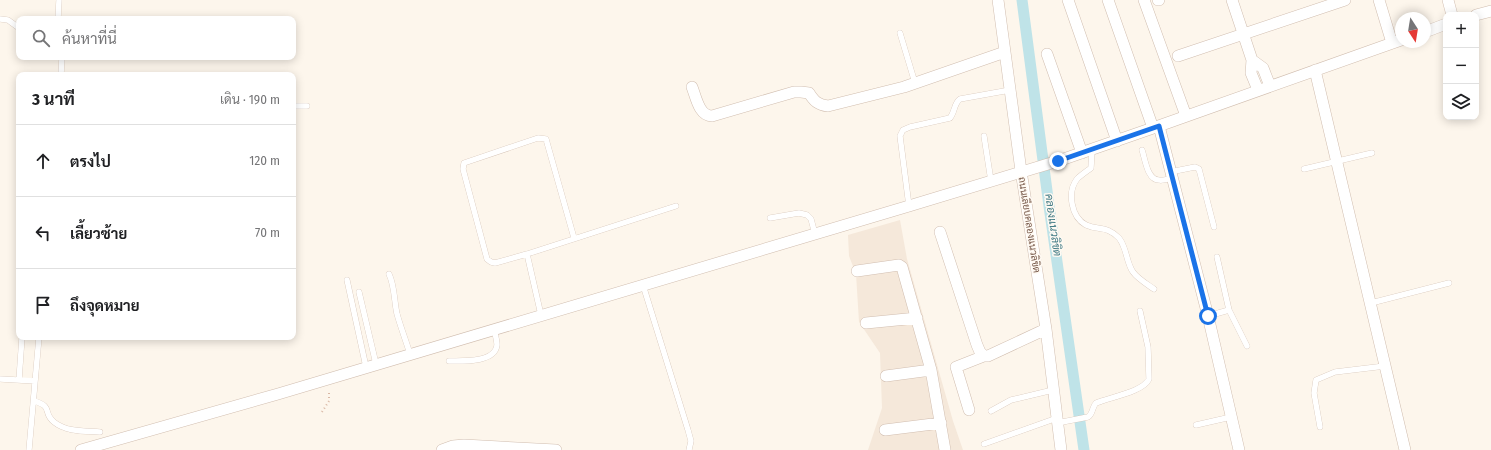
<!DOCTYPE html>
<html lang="th">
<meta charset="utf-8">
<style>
body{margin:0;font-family:"Fira Sans Condensed",Sarabun,sans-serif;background:#f2f2f2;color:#202124}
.controls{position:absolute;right:12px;top:12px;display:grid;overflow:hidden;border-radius:8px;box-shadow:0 2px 10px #0003}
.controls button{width:36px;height:36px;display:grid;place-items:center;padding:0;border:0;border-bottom:1px solid #e0e0e0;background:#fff;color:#202124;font:20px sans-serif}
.compass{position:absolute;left:1395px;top:12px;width:36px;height:36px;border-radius:50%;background:#fff;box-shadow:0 2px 10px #0003;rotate:168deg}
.stop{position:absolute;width:12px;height:12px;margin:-9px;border:3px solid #1a73e8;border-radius:50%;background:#fff}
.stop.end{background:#1a73e8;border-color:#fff;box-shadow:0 1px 4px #0008}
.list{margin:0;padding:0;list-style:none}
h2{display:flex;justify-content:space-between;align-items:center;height:52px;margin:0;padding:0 16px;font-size:17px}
h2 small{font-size:13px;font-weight:400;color:#757577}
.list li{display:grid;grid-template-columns:26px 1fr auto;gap:12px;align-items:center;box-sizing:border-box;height:72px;padding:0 16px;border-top:1px solid #e0e0e0}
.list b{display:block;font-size:15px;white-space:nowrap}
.list em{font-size:13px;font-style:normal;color:#757577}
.icon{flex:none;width:22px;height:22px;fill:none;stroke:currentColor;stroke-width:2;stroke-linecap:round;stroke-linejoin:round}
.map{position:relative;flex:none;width:1491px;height:450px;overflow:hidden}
.search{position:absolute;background:#fff;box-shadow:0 2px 10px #0003;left:16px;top:16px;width:280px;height:44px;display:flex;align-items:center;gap:10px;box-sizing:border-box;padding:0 14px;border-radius:8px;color:#757577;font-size:15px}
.panel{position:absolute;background:#fff;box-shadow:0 2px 10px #0003;left:16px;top:72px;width:280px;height:268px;border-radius:8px}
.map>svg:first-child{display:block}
.residential{fill:#f5e8da}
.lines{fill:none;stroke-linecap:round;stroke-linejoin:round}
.canal{stroke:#bfe3e8;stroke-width:11}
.service-casing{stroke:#d1beb0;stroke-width:6}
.minor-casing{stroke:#d1beb0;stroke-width:12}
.path{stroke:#d9b8a5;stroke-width:2;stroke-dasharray:1 3;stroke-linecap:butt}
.service{stroke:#fff;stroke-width:5.5}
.minor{stroke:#fff;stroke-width:11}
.route{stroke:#1a73e8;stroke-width:5}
.labels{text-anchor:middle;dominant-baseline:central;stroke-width:3;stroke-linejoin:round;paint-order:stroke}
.street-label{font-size:10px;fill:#7a5c4d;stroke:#fffaf3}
.water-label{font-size:11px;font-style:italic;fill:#437c86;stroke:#fffaf3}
</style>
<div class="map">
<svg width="1491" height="450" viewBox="0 0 1491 450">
<rect width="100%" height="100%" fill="#fdf6ec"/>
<!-- residential -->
<path class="residential" d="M900 220 907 259 953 421 963 450H868L882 408 880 353 859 322 856 274 849 256 848 235Z"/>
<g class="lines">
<!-- canal -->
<path class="canal" d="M1022 0 1049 206 1084 450"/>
<!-- service casing -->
<g class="service-casing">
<path id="service" d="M0 19 8 20 19 28
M58 19 59 0
M900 33 915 83
M61 75 62 57
M293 106H307
M984 136 991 181
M1092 150 1091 168C1087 171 1081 175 1077 179 1067 192 1071 217 1086 225 1099 231 1106 225 1119 238 1127 248 1126 262 1133 272 1138 279 1147 284 1154 289
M1142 150C1145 158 1147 180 1159 180 1162 181 1168 179 1172 178
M1304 169 1372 153
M1170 172 1195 167 1199 169 1214 227
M909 206 900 136 903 130 910 127 950 118C955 112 954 103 960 99L1010 90
M770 218 799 213 807 215 811 219 815 234
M527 254 495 263 491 262 487 259 463 169 464 163 538 138 546 139 574 238
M1217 257 1229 310
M389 274C395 287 394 301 397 314 401 328 406 341 410 354
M347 280 366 367
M643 285 688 430 691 441 689 450
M359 292 376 364
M1371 303 1449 283
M541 315 527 254 676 206
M1208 316 1229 310 1247 346
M449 361C462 361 495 363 497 345 497 340 495 334 494 329
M0 379 35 381
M19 380 22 337
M34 401C54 407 42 412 54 422 66 432 85 431 100 432
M991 411 1011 400 1053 390
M1057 423 1088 417C1093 414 1092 407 1096 403 1110 397 1143 392 1149 379L1148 347 1140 311
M1196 425 1231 417
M1320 427 1314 393 1316 380 1335 372 1385 366
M984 444 1057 418
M29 450 39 337"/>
</g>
<!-- minor casing -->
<g class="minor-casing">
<path id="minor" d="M998 0 1021 171 1046 329 1061 450
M1068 0 1117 141
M1108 0 1153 128
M1144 0 1186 116
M1158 0H1159
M1232 0 1252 60 1251 73 1258 90
M1379 0 1392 43
M1448 0 1452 15
M1476 15 1491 11
M1425 32 1446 24
M1047 54 1082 153
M1178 56 1345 0
M1252 60 1263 68 1270 86
M1315 70 1405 450
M692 87C696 97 699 116 712 116L794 92H801L809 93C814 101 818 105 828 106L904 87 1005 52
M1159 126 1208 316 1239 450
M940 232 977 345 980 352 984 356H988L1046 329
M857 271 899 265 902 267 931 370 945 450
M866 323 917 318
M886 376 931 370
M969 410 956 367 984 356
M885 430 941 423
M81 450 278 394 909 206 1058 161 1153 128 1401 40
M442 450 453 446 464 445 556 450"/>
</g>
<!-- path -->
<path class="path" d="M322 412 329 401V390"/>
<!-- service -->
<use href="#service" class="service"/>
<!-- minor -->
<use href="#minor" class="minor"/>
</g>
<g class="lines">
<!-- route -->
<path class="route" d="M1058 161 1159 126 1208 316"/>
</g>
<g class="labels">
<!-- street labels -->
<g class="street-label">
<text transform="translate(1029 225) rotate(81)">ถนนเลียบคลองแนวลิขิต</text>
</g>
<!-- water labels -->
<g class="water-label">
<text transform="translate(1053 225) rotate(82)">คลองแนวลิขิต</text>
</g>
</g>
</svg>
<div class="controls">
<button>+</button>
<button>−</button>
<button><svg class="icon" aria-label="layers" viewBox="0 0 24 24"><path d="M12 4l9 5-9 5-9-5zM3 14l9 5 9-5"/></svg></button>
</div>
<svg class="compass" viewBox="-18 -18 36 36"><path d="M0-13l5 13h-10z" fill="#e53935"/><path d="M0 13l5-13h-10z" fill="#757577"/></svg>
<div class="stop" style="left:1208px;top:316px"></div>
<div class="stop end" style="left:1058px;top:161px"></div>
<div class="search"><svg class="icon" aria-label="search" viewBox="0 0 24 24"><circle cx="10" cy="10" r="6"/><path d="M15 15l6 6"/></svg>ค้นหาที่นี่</div>
<section class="panel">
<h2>3 นาที<small>เดิน · 190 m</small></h2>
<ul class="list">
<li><svg class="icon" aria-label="ahead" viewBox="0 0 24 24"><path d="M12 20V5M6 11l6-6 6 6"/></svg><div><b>ตรงไป</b></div><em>120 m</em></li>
<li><svg class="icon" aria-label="left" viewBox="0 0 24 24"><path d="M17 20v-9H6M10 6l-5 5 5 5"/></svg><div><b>เลี้ยวซ้าย</b></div><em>70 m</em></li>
<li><svg class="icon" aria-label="arrive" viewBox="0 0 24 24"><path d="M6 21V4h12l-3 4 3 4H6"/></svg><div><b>ถึงจุดหมาย</b></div></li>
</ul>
</section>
</div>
